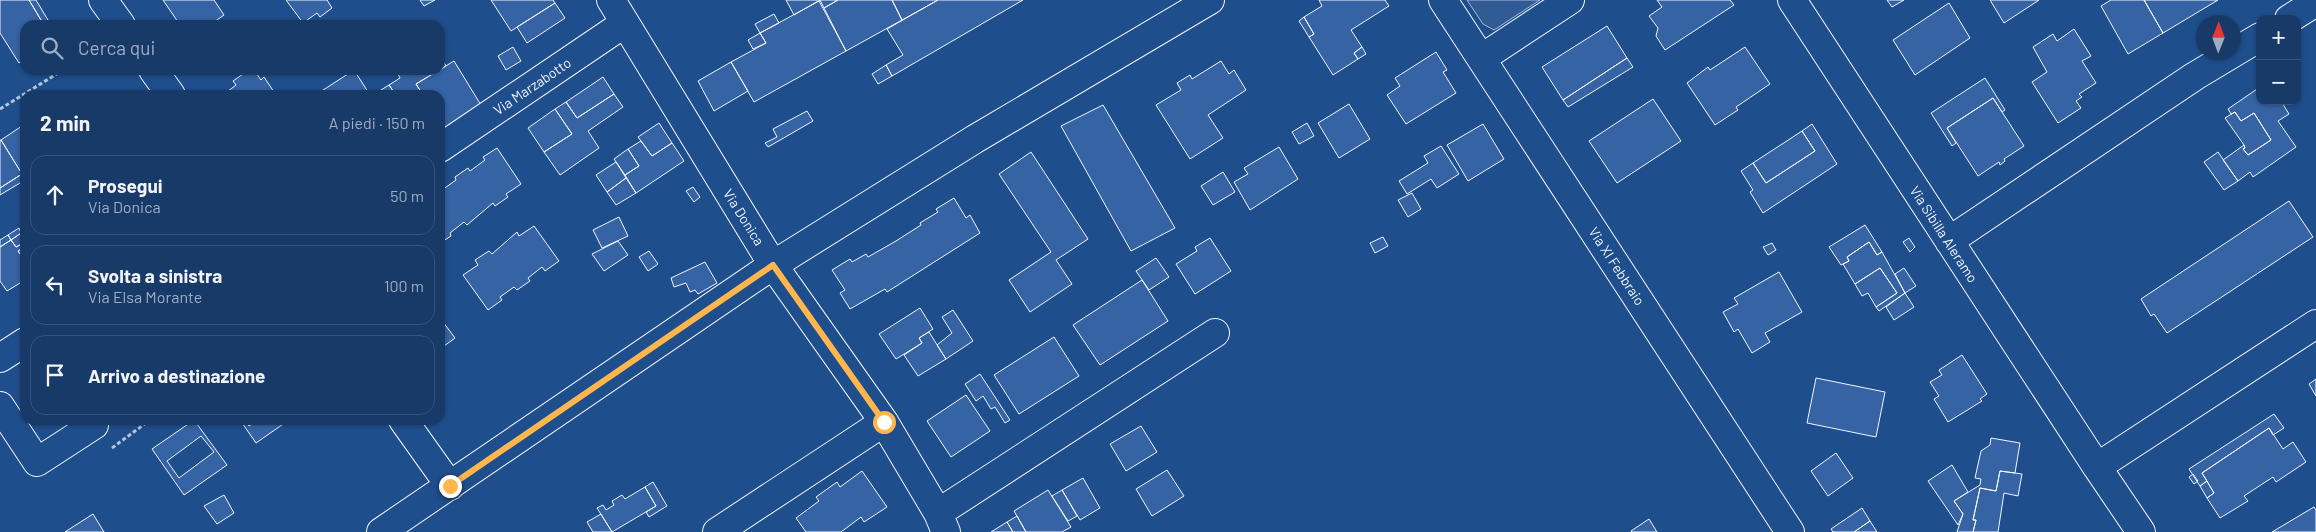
<!DOCTYPE html>
<html lang="it">
<meta charset="utf-8">
<style>
body{margin:0;font-family:Barlow,sans-serif;background:#244571;color:#f1f3f6}
.controls{position:absolute;right:15px;top:15px;display:grid;overflow:hidden;border-radius:10px;box-shadow:0 1px 4px #0004}
.controls button{width:45px;height:45px;display:grid;place-items:center;padding:0;border:0;border-bottom:1px solid #36547d;background:#173a69;color:#f1f3f6;font:25px sans-serif}
.compass{position:absolute;left:2196px;top:15px;width:45px;height:45px;border-radius:50%;background:#173a69;box-shadow:0 1px 4px #0004;rotate:1deg}
.stop{position:absolute;width:15px;height:15px;margin:-11px;border:4px solid #ffb74d;border-radius:50%;background:#fff}
.stop.end{background:#ffb74d;border-color:#fff;box-shadow:0 1px 5px #0008}
.list{margin:0;padding:0;list-style:none}
h2{display:flex;justify-content:space-between;align-items:center;height:65px;margin:0;padding:0 20px;font-size:21px}
h2 small{font-size:16px;font-weight:400;color:#9eadc0}
.list li{display:grid;grid-template-columns:32px 1fr auto;gap:15px;align-items:center;box-sizing:border-box;height:80px;margin:0 10px 10px;padding:0 10px;border:1px solid #36547d;border-radius:15px}
.list b{display:block;font-size:19px;white-space:nowrap}
.list p{margin:0;font-size:16px;white-space:nowrap;color:#9eadc0}
.list em{font-size:16px;font-style:normal;color:#9eadc0}
.icon{flex:none;width:28px;height:28px;fill:none;stroke:currentColor;stroke-width:2;stroke-linecap:round;stroke-linejoin:round}
.map{position:relative;flex:none;width:2316px;height:532px;overflow:hidden}
.search{position:absolute;background:#173a69;box-shadow:0 1px 4px #0004;left:20px;top:20px;width:425px;height:55px;display:flex;align-items:center;gap:12px;box-sizing:border-box;padding:0 18px;border-radius:15px;color:#9eadc0;font-size:19px}
.panel{position:absolute;background:#173a69;box-shadow:0 1px 4px #0004;left:20px;top:90px;width:425px;height:335px;border-radius:15px}
.map>svg:first-child{display:block}
.built{fill:#305b95;stroke:#a8bbd7}
.building{fill:#3563a3;stroke:#f2f6ff;fill-rule:evenodd}
.lines{fill:none;stroke-linecap:round;stroke-linejoin:round}
.minor-casing{stroke:#f2f6ff;stroke-width:30}
.major-casing{stroke:#f2f6ff;stroke-width:30}
.path{stroke:#b3c4dc;stroke-width:3;stroke-dasharray:4 2.5;stroke-linecap:butt}
.minor{stroke:#1f4e8c;stroke-width:28}
.major{stroke:#1f4e8c;stroke-width:28}
.route{stroke:#ffb74d;stroke-width:6}
.labels{text-anchor:middle;dominant-baseline:central;stroke-width:4;stroke-linejoin:round;paint-order:stroke}
.street-label{font-size:14px;fill:#f2f6ff;stroke:#1f4e8c}
</style>
<div class="map">
<svg width="2316" height="532" viewBox="0 0 2316 532">
<rect width="100%" height="100%" fill="#1f4e8c"/>
<!-- built -->
<path class="built" d="M1467 0H1540L1494 30 1483 24Z"/>
<!-- building -->
<path class="building" d="M0 0H29L44 25H25V59L19 63 0 33Z
M29 0H36L51 25H44Z
M163 0H214L224 15 210 25H180Z
M286 0H327L332 8 320 17 317 13 303 23Z
M420 0H435L424 6Z
M491 0H553L555 3 511 31Z
M786 0H820L794 15Z
M820 0H838L824 8Z
M838 0H892L902 20 846 51 824 8Z
M892 0H938L902 20Z
M938 0H1023L892 76 886 65 903 55 887 29Z
M1319 0H1385L1389 6 1351 30 1362 47 1354 53 1358 59 1333 75 1309 37 1314 34 1304 17 1322 6Z
M1657 0H1730L1734 5 1665 50 1656 36 1658 28 1649 16 1662 7Z
M1887 0H1904L1892 7Z
M1990 0H2039L2004 23Z
M2111 0H2144L2163 33 2128 54 2101 6Z
M2144 0H2218L2163 33Z
M819 1 846 51 754 102 731 62 766 43 760 33Z
M555 3 565 18 527 43 517 27Z
M1949 3 1970 38 1915 75 1893 40Z
M774 14 779 23 760 33 755 24Z
M1304 17 1314 34 1309 37 1299 21Z
M1607 26 1627 58 1563 100 1542 67Z
M2074 29 2091 56 2082 61 2096 83 2079 94 2082 97 2076 101 2081 108 2058 123 2032 82 2047 72 2033 47 2053 34 2057 41Z
M760 33 766 43 753 49 748 40Z
M513 47 521 61 506 70 498 56Z
M1362 47 1366 54 1358 59 1354 53Z
M1745 47 1770 84 1736 107 1738 110 1715 125 1687 83 1708 67 1710 70Z
M1436 52 1447 70 1443 72 1456 93 1406 124 1387 95 1400 86 1395 78Z
M440 56 446 66 440 70Z
M1627 58 1633 67 1568 107 1563 100Z
M454 61 484 110 447 133 440 122V95H423L416 84Z
M1221 61 1229 74 1234 70 1246 90 1208 115 1223 138 1190 159 1156 105 1181 90 1177 83 1190 75 1192 79Z
M731 62 748 91 714 111 698 81Z
M886 65 892 76 878 84 872 74Z
M249 70H254L261 80 264 77 276 95H223L236 85 233 81Z
M354 70 370 95H322L320 92Z
M396 70H439L416 84 423 95H396L389 85 400 78Z
M603 77 614 94 577 118 566 102Z
M1985 78 2005 110 2002 112 1993 98 1947 128 1956 143 1952 146 1931 113Z
M389 85 396 95H373Z
M2260 87V101H2281L2289 114 2278 121 2296 147 2253 177 2250 172 2238 181 2223 160 2244 145 2245 148 2243 149 2248 155 2271 140 2254 113 2241 121 2235 112 2231 114 2228 109Z
M614 94 623 107 588 131 599 148 560 175 544 152 572 134 555 109 566 102 577 118Z
M1993 98 2024 146 2004 159 2005 161 2000 165 1999 162 1978 176 1947 128Z
M1653 99 1681 141 1617 183 1589 141Z
M1349 104 1370 139 1339 158 1318 123Z
M1103 105 1175 228 1131 251 1061 126Z
M555 109 572 134 544 152 528 128Z
M807 111 813 121 768 147 765 143 777 137 773 129Z
M2235 112 2241 121 2254 113 2271 140 2248 155 2243 149 2245 148 2244 145 2225 118Z
M659 123 672 143 652 156 638 137Z
M1307 123 1314 136 1299 144 1292 132Z
M25 124V172L22 174 1 140Z
M1483 124 1504 159 1468 181 1447 145Z
M1812 124 1837 164 1763 213 1750 192 1753 190 1741 171 1753 163 1766 183 1815 151 1802 131Z
M1802 131 1815 151 1766 183 1753 163Z
M1 140 22 174 0 188V140Z
M641 141 652 156 672 143 684 161 636 193 625 175 639 166 628 149Z
M1441 146 1459 174 1437 188 1431 179 1407 194 1399 181 1428 163 1424 156Z
M1279 147 1298 179 1250 210 1234 182 1248 174 1244 168Z
M497 148 521 184 506 194 508 197 495 206 493 203 467 225 464 222 450 233 451 236 440 243V187L442 190 456 180 455 177 468 168 470 171 485 160 483 157Z
M628 149 639 166 625 175 614 159Z
M1031 152 1088 239 1056 260 1072 284 1030 312 1009 280 1051 252 999 174Z
M2218 152 2238 181 2224 190 2204 162Z
M616 162 626 178 607 192 596 175Z
M1223 172 1235 192 1213 205 1201 186Z
M22 174 25 180 0 195V188Z
M626 178 636 193 616 205 607 192Z
M693 187 700 197 694 202 686 191Z
M1412 193 1421 209 1408 217 1398 200Z
M954 198 966 218 970 215 980 233 887 292 885 289 850 309 840 293 845 290 832 270 850 259 852 262 866 254 868 257 896 241 921 225 920 223 938 212 936 209Z
M2289 201 2313 237 2167 333 2154 314 2151 316 2141 299Z
M619 217 628 236 602 248 593 230Z
M1865 225 1882 252 1877 255 1869 242 1847 257 1849 261 1841 265 1829 247Z
M534 226 559 261 545 271 542 267 528 278 530 281 517 290 514 287 500 297 502 300 488 310 463 275 478 265 475 260 489 251 492 254 517 232 519 236Z
M19 228 21 233 11 240 8 235Z
M21 233 25 242 16 247 11 240Z
M8 235 11 240 0 247V240Z
M1383 237 1388 246 1375 253 1370 243Z
M1210 238 1231 271 1195 294 1176 264 1197 251 1195 247Z
M1909 238 1915 247 1910 252 1903 242Z
M11 240 16 247 22 244 24 247 18 251 25 261V280L7 291 0 281V247Z
M618 241 628 255 604 271 592 254Z
M1869 242 1877 255 1882 252 1905 293 1879 311 1876 307 1897 293 1880 268 1855 284 1843 264 1849 261 1847 257Z
M1772 243 1776 250 1768 255 1763 247Z
M24 247 25 250V261L18 251Z
M649 251 658 264 648 271 639 257Z
M1156 258 1169 277 1149 290 1136 271Z
M705 262 717 283 698 294 695 290 690 292 686 283 674 287 671 278Z
M1880 268 1897 293 1876 307 1868 293 1862 296 1855 284Z
M1904 268 1916 286 1905 293 1895 274Z
M1779 272 1802 312 1765 333 1770 342 1752 353 1738 329 1734 332 1723 312 1738 304 1734 298Z
M1142 280 1168 321 1100 365 1073 325Z
M1905 293 1914 307 1894 320 1886 307Z
M920 308 933 329 919 338 922 343 896 359 879 334Z
M953 310 973 341 946 359 937 345 952 333 942 317Z
M440 318 455 338 440 349Z
M929 332 946 359 918 376 904 355 922 343 919 338Z
M1054 337 1079 376 1019 414 994 375Z
M1962 355 1987 394 1980 399 1982 401 1948 422 1934 399 1939 396 1930 382 1942 375 1939 370Z
M980 374 1010 420 1005 423 995 407 991 409 983 396 976 401 965 384Z
M1816 378 1885 392 1876 437 1807 423Z
M2316 379V396L2309 384Z
M966 395 990 431 951 457 927 421Z
M2274 414 2284 428 2273 435 2269 428 2202 473 2207 481 2200 486 2189 469Z
M194 420 227 465 184 495 152 449ZM201 436 214 452 179 478 167 461Z
M240 420H244L249 426 258 420H289L256 443Z
M1141 426 1157 452 1126 471 1110 444Z
M2269 428 2283 449 2293 442 2306 462 2276 482 2273 477 2244 496 2248 501 2220 518 2207 498 2214 493 2202 473Z
M1991 438 2020 443 2015 473 2000 471 1996 491 1980 488 1973 520H1976L1973 532H1957L1963 514 1954 501 1980 485 1981 479 1975 478 1981 451 1990 445Z
M1836 453 1853 478 1828 496 1811 471Z
M1952 465 1968 492 1954 501 1963 514 1958 525 1928 481Z
M1167 470 1184 496 1152 516 1136 489Z
M862 471 887 507 864 522 861 517 841 532H806L796 518 819 501 816 497 837 482 840 487Z
M2000 471 2022 474 2018 496 2004 493 1998 532H1973L1976 520H1973L1980 488 1996 491Z
M2193 474 2198 481 2194 484 2189 477Z
M1083 478 1100 508 1080 520 1062 490Z
M2207 481 2214 493 2207 498 2200 486Z
M653 482 667 506 649 517 646 512 656 506 645 487Z
M645 487 656 506 612 532 597 508 603 505 606 510 614 505 612 501 622 495 625 499Z
M1048 490 1071 527 1062 532H1026L1014 511Z
M1062 490 1077 516 1068 521 1052 496Z
M224 495 234 513 217 524 204 506Z
M2314 507 2316 510V532H2272Z
M1862 508 1870 521 1854 532H1833L1831 529Z
M93 514 104 532H65Z
M601 514 612 532H593L587 522Z
M1017 516 1026 532H1013L1007 522Z
M1649 519 1657 532H1632L1631 531Z
M1870 521 1877 532H1854Z
M1007 522 1013 532H991Z"/>
<g class="lines">
<!-- minor casing -->
<g class="minor-casing">
<path id="minor" d="M103 0 121 25
M611 0 773 265 884 422 938 513 946 532
M1792 0 2097 467 2316 324
M2289 19 2316 2
M1482 58 1570 0
M153 70 171 95
M440 148 625 23
M1949 241 2195 76 2260 37
M0 358 25 342
M0 406 37 462 94 425 91 420
M403 420 450 486
M2097 467 2141 532
M938 513 1215 333
M381 532 773 265 975 139 1210 0
M717 532 884 422"/>
</g>
<!-- major casing -->
<g class="major-casing">
<path id="major" d="M1443 0 1790 532"/>
</g>
<!-- path -->
<path class="path" d="M0 109 63 70
M112 448 150 420"/>
<!-- minor -->
<use href="#minor" class="minor"/>
<!-- major -->
<use href="#major" class="major"/>
</g>
<g class="lines">
<!-- route -->
<path class="route" d="M450 486 773 265 884 422"/>
</g>
<g class="labels">
<!-- street labels -->
<g class="street-label">
<text transform="translate(532 86) rotate(-34)">Via Marzabotto</text>
<text transform="translate(744 217) rotate(58)">Via Donica</text>
<text transform="translate(1944 234) rotate(57)">Via Sibilla Aleramo</text>
<text transform="translate(1617 266) rotate(57)">Via XI Febbraio</text>
</g>
</g>
</svg>
<div class="controls">
<button>+</button>
<button>−</button>
</div>
<svg class="compass" viewBox="-18 -18 36 36"><path d="M0-13l5 13h-10z" fill="#e53935"/><path d="M0 13l5-13h-10z" fill="#9eadc0"/></svg>
<div class="stop" style="left:884px;top:422px"></div>
<div class="stop end" style="left:450px;top:486px"></div>
<div class="search"><svg class="icon" aria-label="search" viewBox="0 0 24 24"><circle cx="10" cy="10" r="6"/><path d="M15 15l6 6"/></svg>Cerca qui</div>
<section class="panel">
<h2>2 min<small>A piedi · 150 m</small></h2>
<ul class="list">
<li><svg class="icon" aria-label="ahead" viewBox="0 0 24 24"><path d="M12 20V5M6 11l6-6 6 6"/></svg><div><b>Prosegui</b><p>Via Donica</p></div><em>50 m</em></li>
<li><svg class="icon" aria-label="left" viewBox="0 0 24 24"><path d="M17 20v-9H6M10 6l-5 5 5 5"/></svg><div><b>Svolta a sinistra</b><p>Via Elsa Morante</p></div><em>100 m</em></li>
<li><svg class="icon" aria-label="arrive" viewBox="0 0 24 24"><path d="M6 21V4h12l-3 4 3 4H6"/></svg><div><b>Arrivo a destinazione</b></div></li>
</ul>
</section>
</div>
